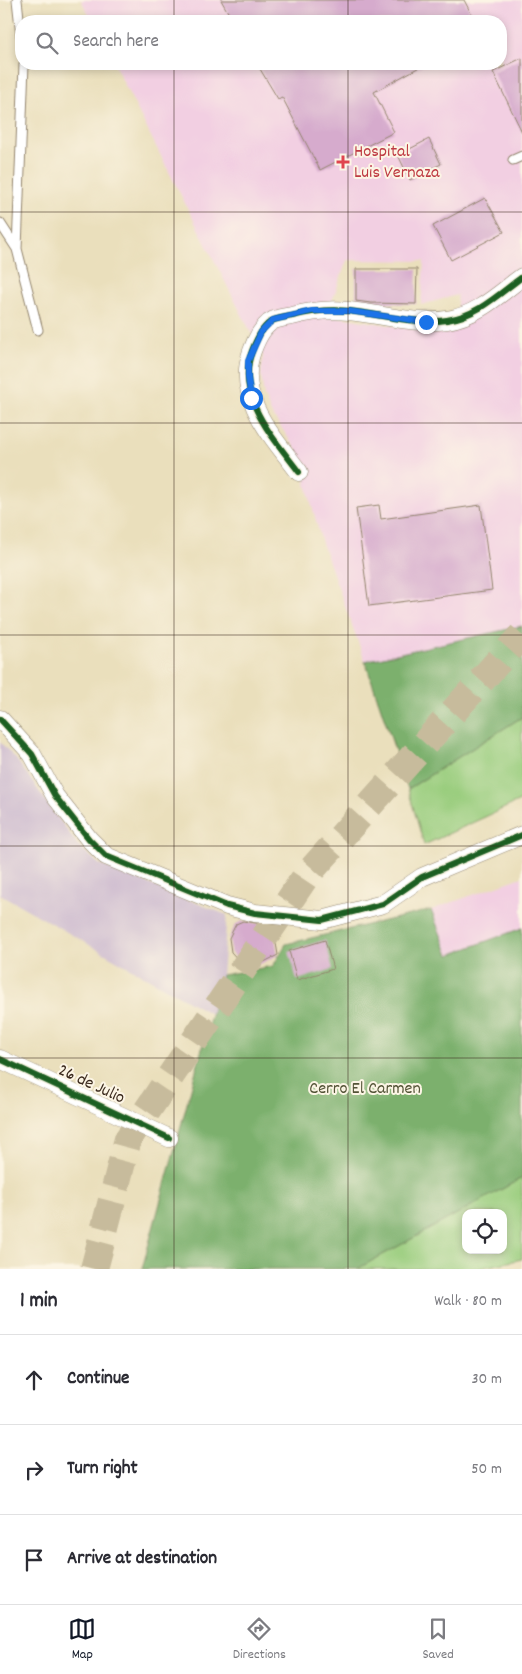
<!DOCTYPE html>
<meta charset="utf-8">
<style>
body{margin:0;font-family:Dekko,sans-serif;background:#f2f2f3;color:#2b2b33}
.controls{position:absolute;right:15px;bottom:15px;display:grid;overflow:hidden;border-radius:10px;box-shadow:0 2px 8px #0003}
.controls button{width:45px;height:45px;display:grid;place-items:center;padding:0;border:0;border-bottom:1px solid #e1e1e2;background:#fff;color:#2b2b33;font:25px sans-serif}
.stop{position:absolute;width:15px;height:15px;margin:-11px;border:4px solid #1a73e8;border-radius:50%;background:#fff}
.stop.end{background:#1a73e8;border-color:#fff;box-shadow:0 1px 5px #0008}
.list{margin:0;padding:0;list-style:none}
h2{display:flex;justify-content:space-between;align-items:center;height:65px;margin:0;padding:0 20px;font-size:21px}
h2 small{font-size:16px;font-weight:400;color:#7c7c81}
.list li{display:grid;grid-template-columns:32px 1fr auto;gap:15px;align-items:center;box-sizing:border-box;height:90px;padding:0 20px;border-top:1px solid #e1e1e2}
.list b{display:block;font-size:19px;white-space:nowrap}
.list em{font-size:16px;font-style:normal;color:#7c7c81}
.icon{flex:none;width:28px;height:28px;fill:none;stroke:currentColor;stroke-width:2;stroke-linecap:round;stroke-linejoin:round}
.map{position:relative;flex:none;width:522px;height:1269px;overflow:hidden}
.search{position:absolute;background:#fff;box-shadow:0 2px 8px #0003;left:15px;right:15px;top:15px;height:55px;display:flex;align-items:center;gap:12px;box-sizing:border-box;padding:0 18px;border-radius:20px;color:#7c7c81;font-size:19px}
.sheet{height:335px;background:#fff}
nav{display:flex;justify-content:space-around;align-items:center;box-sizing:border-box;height:70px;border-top:1px solid #e1e1e2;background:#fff;font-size:14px;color:#7c7c81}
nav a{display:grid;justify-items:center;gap:2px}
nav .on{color:#111827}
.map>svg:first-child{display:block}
.built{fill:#f2cfe2;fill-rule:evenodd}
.industrial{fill:#cfbdd0}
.green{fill:#9acd7e;stroke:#6a7c4e;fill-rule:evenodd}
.forest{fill:#7bb06d;stroke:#5b6d46}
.building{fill:#d6abcd}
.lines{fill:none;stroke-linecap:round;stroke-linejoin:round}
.primary-tunnel{stroke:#c7bb9c;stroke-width:28;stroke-dasharray:28 14;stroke-linecap:butt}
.lane-casing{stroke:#92846d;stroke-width:11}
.street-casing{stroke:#92846d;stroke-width:19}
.lane{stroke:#fff;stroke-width:9}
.street{stroke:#fff;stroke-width:18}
.cycleway-casing{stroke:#fcf5e5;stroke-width:9}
.cycleway{stroke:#1b5e20;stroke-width:6}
.route{stroke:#1a73e8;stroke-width:6}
.grid{fill:none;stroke:#3b2a1e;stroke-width:1;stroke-opacity:0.55}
.health-dot{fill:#e0444e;stroke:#fcf5e5;stroke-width:2}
.labels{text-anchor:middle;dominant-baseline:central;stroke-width:4;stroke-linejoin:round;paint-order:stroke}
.health-label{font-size:18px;fill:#be3a42;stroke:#fcf5e5;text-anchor:start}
.street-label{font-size:18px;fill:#3b2a1e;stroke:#fcf5e5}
.park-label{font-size:18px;fill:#535336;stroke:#fcf5e5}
</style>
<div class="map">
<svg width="522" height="1269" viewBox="0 0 522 1269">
<rect width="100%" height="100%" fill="#fcf5e5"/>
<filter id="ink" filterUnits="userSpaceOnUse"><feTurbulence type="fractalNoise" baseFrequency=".02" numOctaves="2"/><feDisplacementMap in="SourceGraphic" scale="10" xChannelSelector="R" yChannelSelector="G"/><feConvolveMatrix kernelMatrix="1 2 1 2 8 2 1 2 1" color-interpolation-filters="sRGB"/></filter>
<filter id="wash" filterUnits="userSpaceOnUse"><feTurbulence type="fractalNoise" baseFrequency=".0096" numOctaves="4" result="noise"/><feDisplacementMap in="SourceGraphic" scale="20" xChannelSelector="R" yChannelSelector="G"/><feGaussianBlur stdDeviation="1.12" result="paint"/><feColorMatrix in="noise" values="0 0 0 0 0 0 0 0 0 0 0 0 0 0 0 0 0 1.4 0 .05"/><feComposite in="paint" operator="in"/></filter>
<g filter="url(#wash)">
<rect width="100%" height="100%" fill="#eadfbc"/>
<!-- built -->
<path class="built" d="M81 0H522V626L365 661 322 543 297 450 271 413 264 396 261 375 263 356 114 64H501V21H92ZM347 260 424 261 421 305 457 295V327L412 329 327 315Z
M522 877V928L449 955 431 910Z"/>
<!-- industrial -->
<path class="industrial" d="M0 742 16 759 77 844 99 864 227 915 222 975 211 1014 0 894Z"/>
<!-- green -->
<path class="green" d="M522 717V800L424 845 408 789Z
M522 1178V1259L477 1269H357ZM466 1213H503V1250H466Z"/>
<!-- forest -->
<path class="forest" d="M522 626V717L408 789 365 661Z
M431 910 449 955 522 928V1178L357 1269H142L222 975 273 966 286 944Z"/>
<g id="blocks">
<!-- building -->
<path class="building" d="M221 0H464L475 21H233Z
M522 58V132L493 72Z
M257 64H425L374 92 394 132 320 170 282 97 278 99Z
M429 139 441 164 410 180 398 155Z
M485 198 504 232 451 260 433 226Z
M356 269H417L416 304 371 303 356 301Z
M379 505 381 519 481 505 492 590 369 606 356 508Z
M243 921 268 925 274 931 278 955 256 966 241 963 231 952 229 938 236 924Z
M325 940 333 969 297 980 289 951Z"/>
</g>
</g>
<g filter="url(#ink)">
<use href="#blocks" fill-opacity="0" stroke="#92846d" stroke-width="1"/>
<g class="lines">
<!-- primary-tunnel -->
<path class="primary-tunnel" d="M94 1269 128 1139 306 876 522 635"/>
<!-- lane casing -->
<g class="lane-casing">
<path id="lane" d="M17 0 21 36
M513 160 522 156
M0 223 17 249 38 330
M17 249 24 64"/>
</g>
<!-- street casing -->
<g class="street-casing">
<path id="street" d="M299 472C273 437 235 398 252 351 256 340 263 325 274 320 279 318 286 317 292 316 311 311 329 309 349 311 381 314 414 325 447 320 477 316 499 294 522 277
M0 719 32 754 55 796 89 839 106 856 227 906 255 913 322 920 383 904 422 877 522 835
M0 1059 169 1138"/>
</g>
<!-- lane -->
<use href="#lane" class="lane"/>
<!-- street -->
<use href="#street" class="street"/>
<!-- cycleway casing -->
<g class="cycleway-casing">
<path id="cycleway" d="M299 472C273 437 235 398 252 351 256 340 263 325 274 320 279 318 286 317 292 316 311 311 329 309 349 311 381 314 414 325 447 320 477 316 499 294 522 277
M0 719 32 754 55 796 89 839 106 856 227 906 255 913 322 920 383 904 422 877 522 835
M0 1059 169 1138"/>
</g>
<!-- cycleway -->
<use href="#cycleway" class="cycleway"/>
</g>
</g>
<g class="lines" filter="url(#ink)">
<!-- route -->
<path class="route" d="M251 398 248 378V361L261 332 273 320 312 311H348L426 322"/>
</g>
<!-- grid -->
<path class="grid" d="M174 0V21M348 0V21M174 64V1269M348 64V1269M0 212H522M0 423H522M0 635H522M0 846H522M0 1058H522"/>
<!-- markers -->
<path class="health-dot" d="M340.5 154.5h5v5h5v5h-5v5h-5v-5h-5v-5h5z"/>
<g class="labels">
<!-- health labels -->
<g class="health-label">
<text x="354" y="152">Hospital<tspan x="354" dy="21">Luis Vernaza</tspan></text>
</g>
<!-- street labels -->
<g class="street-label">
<text transform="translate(91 1085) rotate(25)">26 de Julio</text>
</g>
<!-- park labels -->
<g class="park-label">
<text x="365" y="1089">Cerro El Carmen</text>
</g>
</g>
</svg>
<div class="controls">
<button><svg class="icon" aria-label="locate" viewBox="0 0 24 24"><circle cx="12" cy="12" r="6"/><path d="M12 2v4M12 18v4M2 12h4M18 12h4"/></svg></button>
</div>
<div class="stop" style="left:251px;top:398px"></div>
<div class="stop end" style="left:426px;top:322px"></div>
<div class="search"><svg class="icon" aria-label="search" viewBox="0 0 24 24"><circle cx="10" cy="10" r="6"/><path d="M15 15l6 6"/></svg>Search here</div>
</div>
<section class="sheet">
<h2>1 min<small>Walk · 80 m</small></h2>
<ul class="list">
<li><svg class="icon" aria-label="ahead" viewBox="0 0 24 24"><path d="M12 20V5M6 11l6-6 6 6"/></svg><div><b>Continue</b></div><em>30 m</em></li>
<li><svg class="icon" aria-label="right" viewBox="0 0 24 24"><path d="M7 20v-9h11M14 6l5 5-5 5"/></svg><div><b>Turn right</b></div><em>50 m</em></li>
<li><svg class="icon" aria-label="arrive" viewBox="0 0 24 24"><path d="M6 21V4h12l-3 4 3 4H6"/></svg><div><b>Arrive at destination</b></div></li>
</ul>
</section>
<nav>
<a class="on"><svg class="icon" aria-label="map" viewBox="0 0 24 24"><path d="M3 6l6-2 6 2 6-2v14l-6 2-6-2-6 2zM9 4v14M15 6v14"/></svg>Map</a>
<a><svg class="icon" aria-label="directions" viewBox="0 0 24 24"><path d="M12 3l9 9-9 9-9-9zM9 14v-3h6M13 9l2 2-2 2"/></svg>Directions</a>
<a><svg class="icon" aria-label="saved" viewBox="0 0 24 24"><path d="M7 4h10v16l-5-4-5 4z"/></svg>Saved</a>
</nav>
